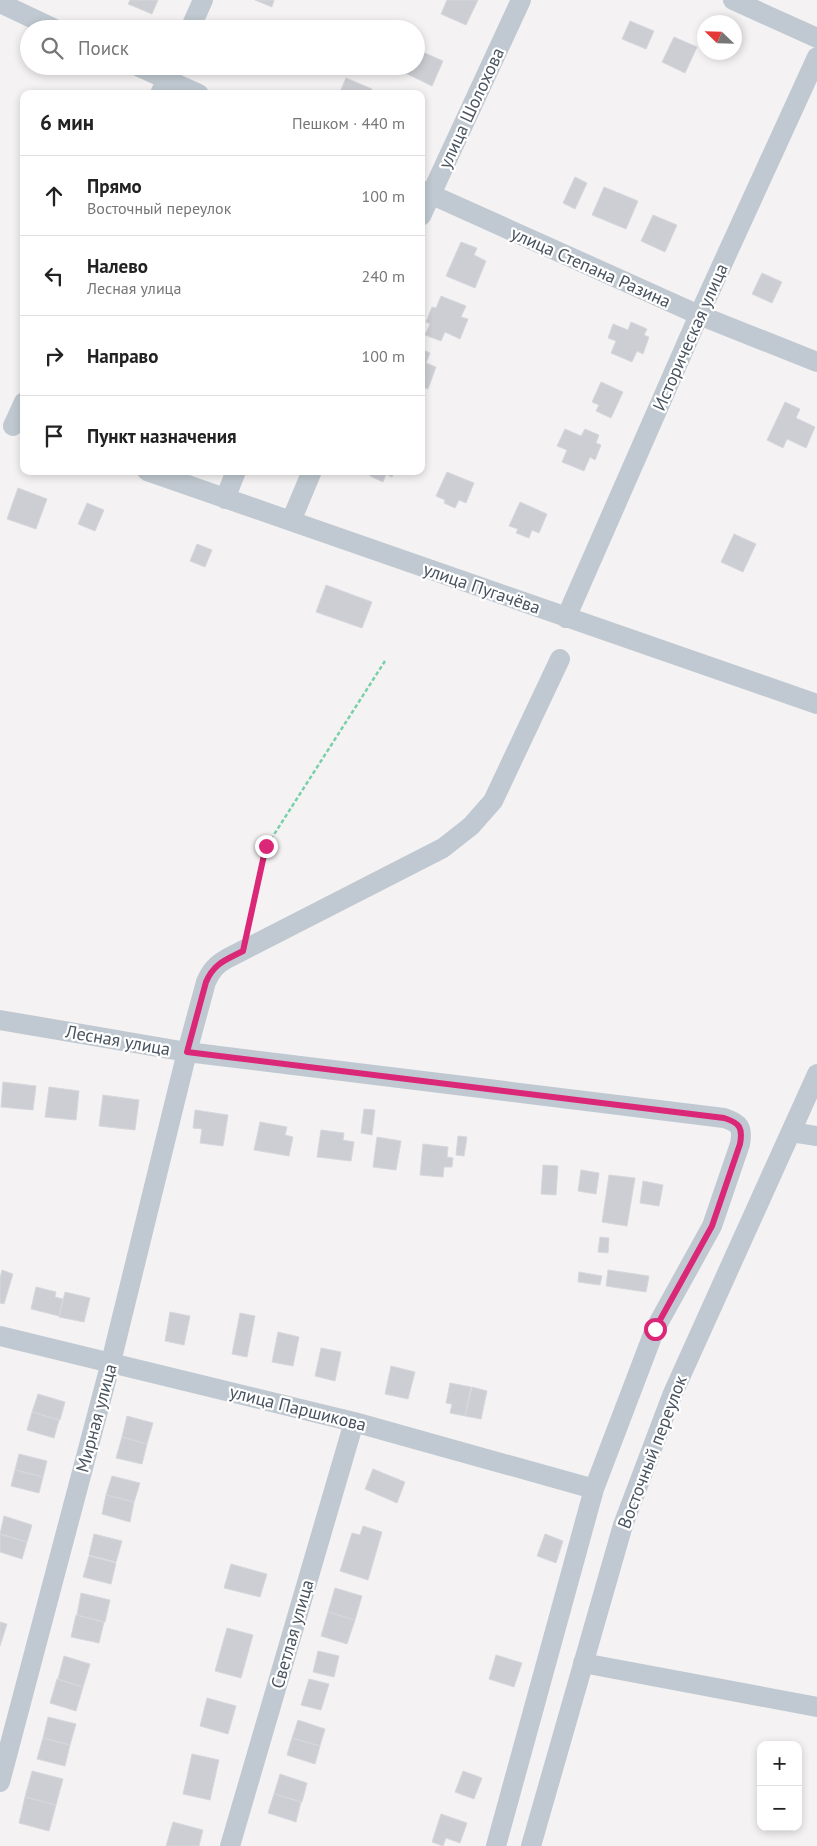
<!DOCTYPE html>
<html lang="ru">
<meta charset="utf-8">
<style>
body{margin:0;font-family:"PT Sans",sans-serif;background:#f6f6f6;color:#222}
.controls{position:absolute;right:15px;bottom:15px;display:grid;overflow:hidden;border-radius:10px;box-shadow:0 2px 8px #0003}
.controls button{width:45px;height:45px;display:grid;place-items:center;padding:0;border:0;border-bottom:1px solid #e0e0e0;background:#fff;color:#222;font:25px sans-serif}
.compass{position:absolute;left:697px;top:15px;width:45px;height:45px;border-radius:50%;background:#fff;box-shadow:0 2px 8px #0003;rotate:293deg}
.stop{position:absolute;width:15px;height:15px;margin:-11px;border:4px solid #db2777;border-radius:50%;background:#fff}
.stop.end{background:#db2777;border-color:#fff;box-shadow:0 1px 5px #0008}
.list{margin:0;padding:0;list-style:none}
h2{display:flex;justify-content:space-between;align-items:center;height:65px;margin:0;padding:0 20px;font-size:21px}
h2 small{font-size:16px;font-weight:400;color:#767676}
.list li{display:grid;grid-template-columns:32px 1fr auto;gap:15px;align-items:center;box-sizing:border-box;height:80px;padding:0 20px;border-top:1px solid #e0e0e0}
.list b{display:block;font-size:19px;white-space:nowrap}
.list p{margin:0;font-size:16px;white-space:nowrap;color:#767676}
.list em{font-size:16px;font-style:normal;color:#767676}
.icon{flex:none;width:28px;height:28px;fill:none;stroke:currentColor;stroke-width:2;stroke-linecap:round;stroke-linejoin:round}
.map{position:relative;flex:none;width:817px;height:1846px;overflow:hidden}
.search{position:absolute;background:#fff;box-shadow:0 2px 8px #0003;left:20px;top:20px;width:405px;height:55px;display:flex;align-items:center;gap:12px;box-sizing:border-box;padding:0 18px;border-radius:28px;color:#767676;font-size:19px}
.panel{position:absolute;background:#fff;box-shadow:0 2px 8px #0003;left:20px;top:90px;width:405px;height:385px;border-radius:10px}
.map>svg:first-child{display:block}
.building{fill:#ccced4;stroke:#d6d8dd}
.lines{fill:none;stroke-linecap:round;stroke-linejoin:round}
.path{stroke:#78d0a9;stroke-width:2.5;stroke-dasharray:4 2.5;stroke-linecap:butt}
.minor{stroke:#c0c9d1;stroke-width:20}
.route{stroke:#db2777;stroke-width:6}
.labels{text-anchor:middle;dominant-baseline:central;stroke-width:4.5;stroke-linejoin:round;paint-order:stroke}
.street-label{font-size:18px;fill:#495460;stroke:#fff}
</style>
<div class="map">
<svg width="817" height="1846" viewBox="0 0 817 1846">
<rect width="100%" height="100%" fill="#f4f2f2"/>
<!-- building -->
<path class="building" d="M130 0H158L152 14 128 4Z
M255 0H274L272 7Z
M447 0H478L466 25 441 14Z
M630 21 654 31 646 49 622 39Z
M674 37 697 47 685 73 662 62Z
M416 49 443 61 432 86 395 68 396 66H416Z
M346 78 372 89 370 94H339Z
M575 177 587 183 575 209 563 203Z
M604 187 638 201 626 229 592 215Z
M653 215 677 225 665 252 641 241Z
M461 242 477 248 474 255 486 261 475 288 446 276Z
M762 273 782 282 772 303 752 294Z
M441 296 466 306 461 317 468 319 460 339 445 332 441 341 425 335 430 324 426 322 432 307 436 308Z
M631 322 647 329 644 335 649 337 643 354 637 351 632 362 611 353 616 341 608 338 613 324 628 330Z
M421 349 430 353 426 363 436 367 428 389 421 386Z
M601 382 623 392 611 418 596 411 599 405 592 402Z
M785 402 800 409 796 418 815 427 806 448 787 439 783 448 767 440Z
M565 429 581 436 585 429 599 435 596 443 601 445 595 460 590 457 584 471 562 462 567 450 557 446Z
M369 471H395L392 477 386 474 383 482 370 476 371 472Z
M447 472 474 483 466 503 459 500 455 508 444 503 445 500 436 496Z
M18 488 47 499 36 529 7 519Z
M520 502 547 514 539 533 532 530 529 538 516 533 518 529 509 526Z
M87 503 104 510 95 531 78 524Z
M734 534 756 544 743 572 721 562Z
M197 544 212 550 205 567 190 561Z
M326 585 372 602 362 628 316 612Z
M3 1082 36 1086 33 1110 1 1107Z
M49 1087 79 1091 76 1120 45 1117Z
M103 1095 139 1100 135 1130 99 1126Z
M364 1109 375 1110 372 1135 361 1133Z
M195 1110 228 1115 223 1146 200 1143 202 1129 193 1128Z
M260 1122 287 1127 285 1135 293 1137 289 1156 254 1150Z
M321 1130 344 1133 343 1140 354 1142 351 1161 317 1157Z
M458 1136 467 1137 464 1156 456 1155Z
M377 1137 401 1141 396 1170 373 1167Z
M423 1144 448 1147 447 1157 453 1158 452 1167H444L443 1177 420 1175Z
M543 1165 558 1166 556 1195 541 1194Z
M581 1170 599 1173 596 1194 578 1191Z
M609 1175 635 1178 627 1226 602 1222Z
M643 1181 663 1185 659 1206 640 1203Z
M600 1237 609 1238 608 1253 598 1252Z
M2 1270 13 1274 4 1304 0 1303V1278Z
M608 1270 649 1276 646 1292 606 1286Z
M579 1272 602 1276 600 1285 578 1282Z
M36 1287 56 1292 55 1297 63 1299 59 1316 31 1309Z
M65 1292 90 1298 84 1322 59 1317Z
M170 1312 190 1316 184 1345 165 1341Z
M240 1313 255 1316 247 1357 232 1354Z
M278 1332 299 1337 293 1366 272 1362Z
M321 1348 341 1352 335 1381 315 1376Z
M391 1366 415 1372 408 1399 385 1394Z
M450 1383 471 1387 465 1416 450 1413 452 1404 446 1403Z
M472 1387 487 1391 481 1419 465 1416Z
M38 1394 65 1402 60 1420 32 1412Z
M32 1412 59 1420 54 1438 27 1430Z
M127 1416 153 1423 147 1444 122 1437Z
M122 1437 147 1444 142 1464 116 1458Z
M19 1454 47 1461 43 1477 15 1470Z
M373 1469 405 1482 397 1503 365 1489Z
M15 1470 43 1477 39 1493 11 1486Z
M112 1476 140 1483 134 1502 106 1495Z
M106 1495 134 1502 130 1522 102 1514Z
M4 1516 32 1525 27 1542 0 1534Z
M363 1526 382 1532 368 1580 340 1571 352 1533 360 1535Z
M0 1534 27 1542 22 1559 0 1552Z
M94 1534 122 1541 116 1562 89 1555Z
M545 1534 563 1541 556 1563 537 1556Z
M89 1556 116 1563 111 1584 83 1577Z
M231 1564 267 1574 260 1597 224 1588Z
M335 1588 362 1596 355 1620 328 1612Z
M81 1593 110 1600 105 1622 77 1615Z
M328 1612 355 1620 347 1644 321 1636Z
M76 1615 104 1622 99 1643 71 1637Z
M0 1622 7 1624 0 1646Z
M227 1628 253 1635 241 1678 215 1671Z
M318 1651 339 1656 334 1677 313 1672Z
M496 1655 522 1663 514 1687 489 1679Z
M64 1656 90 1664 83 1687 58 1679Z
M57 1679 83 1687 76 1711 50 1703Z
M309 1679 329 1684 321 1710 301 1705Z
M207 1698 236 1706 228 1734 200 1726Z
M48 1717 76 1724 70 1745 43 1738Z
M298 1720 325 1729 320 1746 292 1738Z
M43 1738 70 1745 65 1766 37 1759Z
M292 1738 320 1746 315 1764 287 1755Z
M192 1754 219 1760 210 1800 183 1794Z
M32 1771 63 1779 56 1805 25 1797Z
M463 1771 482 1778 474 1799 455 1792Z
M280 1774 307 1783 302 1802 274 1794Z
M274 1794 301 1802 296 1822 268 1813Z
M25 1797 56 1805 49 1831 19 1823Z
M441 1814 467 1823 460 1843 446 1838 443 1846 432 1842Z
M173 1822 203 1830 199 1846H166Z"/>
<g class="lines">
<!-- path -->
<path class="path" d="M248 927 266 847 385 661"/>
<!-- minor -->
<path class="minor" d="M733 0 817 38
M0 3 55 29
M190 29 203 0
M137 66 199 94
M160 94 173 66
M421 190 699 315 817 362
M421 216 521 0
M13 426 24 402
M147 471 817 704
M225 499 236 471
M291 521 312 471
M566 618 699 315 817 57
M0 1020 187 1052 724 1118C740 1123 743 1128 740 1144L712 1226 655 1329 594 1489 496 1846
M791 1132 817 1136
M0 1336 354 1422 594 1489
M583 1663 817 1707
M0 1782 111 1362 187 1052 206 982C211 970 217 964 228 958L443 848 471 826 493 801 560 659
M230 1846 354 1422
M531 1846 623 1525 673 1393 817 1074"/>
</g>
<g class="lines">
<!-- route -->
<path class="route" d="M266 846 243 951C226 960 214 963 206 982L187 1052 724 1118C740 1123 743 1128 740 1144L712 1226 655 1329"/>
</g>
<g class="labels">
<!-- street labels -->
<g class="street-label">
<text transform="translate(471 108) rotate(-65)">улица Шолохова</text>
<text transform="translate(591 267) rotate(24)">улица Степана Разина</text>
<text transform="translate(690 337) rotate(-66)">Историческая улица</text>
<text transform="translate(482 588) rotate(19)">улица Пугачёва</text>
<text transform="translate(118 1040) rotate(10)">Лесная улица</text>
<text transform="translate(298 1408) rotate(14)">улица Паршикова</text>
<text transform="translate(96 1418) rotate(-75)">Мирная улица</text>
<text transform="translate(652 1452) rotate(-69)">Восточный переулок</text>
<text transform="translate(292 1634) rotate(-74)">Светлая улица</text>
</g>
</g>
</svg>
<div class="controls">
<button>+</button>
<button>−</button>
</div>
<svg class="compass" viewBox="-18 -18 36 36"><path d="M0-13l5 13h-10z" fill="#e53935"/><path d="M0 13l5-13h-10z" fill="#767676"/></svg>
<div class="stop" style="left:655px;top:1329px"></div>
<div class="stop end" style="left:266px;top:846px"></div>
<div class="search"><svg class="icon" aria-label="search" viewBox="0 0 24 24"><circle cx="10" cy="10" r="6"/><path d="M15 15l6 6"/></svg>Поиск</div>
<section class="panel">
<h2>6 мин<small>Пешком · 440 m</small></h2>
<ul class="list">
<li><svg class="icon" aria-label="ahead" viewBox="0 0 24 24"><path d="M12 20V5M6 11l6-6 6 6"/></svg><div><b>Прямо</b><p>Восточный переулок</p></div><em>100 m</em></li>
<li><svg class="icon" aria-label="left" viewBox="0 0 24 24"><path d="M17 20v-9H6M10 6l-5 5 5 5"/></svg><div><b>Налево</b><p>Лесная улица</p></div><em>240 m</em></li>
<li><svg class="icon" aria-label="right" viewBox="0 0 24 24"><path d="M7 20v-9h11M14 6l5 5-5 5"/></svg><div><b>Направо</b></div><em>100 m</em></li>
<li><svg class="icon" aria-label="arrive" viewBox="0 0 24 24"><path d="M6 21V4h12l-3 4 3 4H6"/></svg><div><b>Пункт назначения</b></div></li>
</ul>
</section>
</div>
